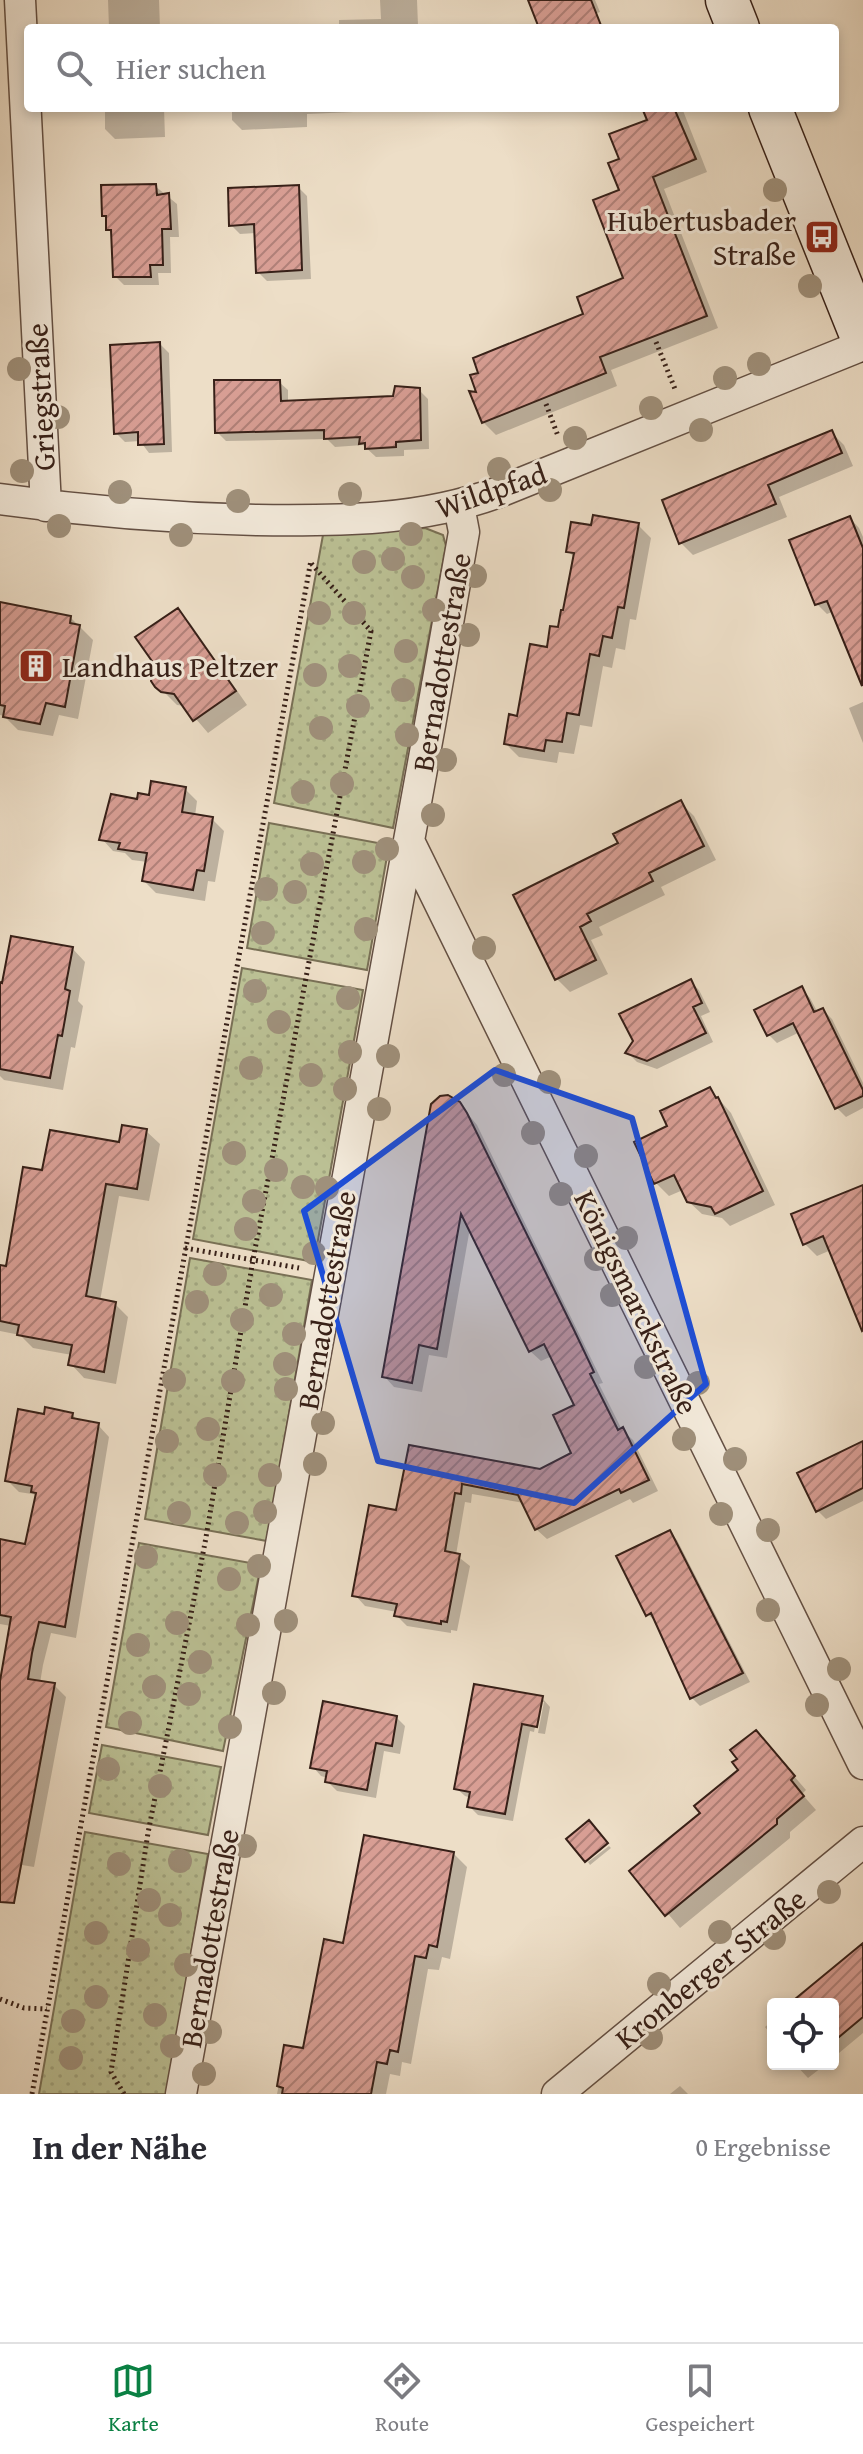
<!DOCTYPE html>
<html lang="de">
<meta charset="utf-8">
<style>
body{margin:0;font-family:"Gentium Book Plus",serif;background:#f7f7f7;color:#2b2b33}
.controls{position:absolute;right:24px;bottom:24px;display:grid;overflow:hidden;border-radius:8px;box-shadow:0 4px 12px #0003}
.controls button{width:72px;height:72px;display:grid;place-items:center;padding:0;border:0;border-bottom:2px solid #e1e1e2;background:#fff;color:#2b2b33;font:40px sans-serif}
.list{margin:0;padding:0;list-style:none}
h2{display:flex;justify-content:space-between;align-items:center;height:104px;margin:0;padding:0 32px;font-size:34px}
h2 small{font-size:26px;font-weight:400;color:#7c7c81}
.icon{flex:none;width:44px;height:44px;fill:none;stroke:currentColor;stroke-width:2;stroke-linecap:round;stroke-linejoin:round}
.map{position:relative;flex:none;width:863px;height:2094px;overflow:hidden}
.search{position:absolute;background:#fff;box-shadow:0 4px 12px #0003;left:24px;right:24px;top:24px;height:88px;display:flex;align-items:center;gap:20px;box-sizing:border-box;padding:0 28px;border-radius:8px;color:#7c7c81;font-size:30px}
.sheet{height:248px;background:#fff}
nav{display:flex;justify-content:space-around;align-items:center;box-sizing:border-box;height:112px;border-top:2px solid #e1e1e2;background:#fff;font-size:22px;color:#7c7c81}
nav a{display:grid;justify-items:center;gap:4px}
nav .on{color:#0b8043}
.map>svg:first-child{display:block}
.grass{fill:url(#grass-dots);stroke:#797056;stroke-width:2}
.shadow{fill:#0003}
.building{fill:url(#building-hatch);stroke:#372018;stroke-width:2}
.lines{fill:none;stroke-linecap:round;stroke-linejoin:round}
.street-casing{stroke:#645044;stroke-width:33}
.secondary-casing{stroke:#372018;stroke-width:45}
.path{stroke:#372018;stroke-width:5;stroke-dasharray:2 4;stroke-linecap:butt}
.street{stroke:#f3eadb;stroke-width:30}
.secondary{stroke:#f3eadb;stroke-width:42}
.tree{fill:#9f907b}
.marked{fill:#1d4ed8;fill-opacity:0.2;stroke:#1d4ed8;stroke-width:6;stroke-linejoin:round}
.labels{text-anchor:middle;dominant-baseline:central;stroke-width:6;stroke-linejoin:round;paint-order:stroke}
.poi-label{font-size:30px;fill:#372018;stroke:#f3eadb;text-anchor:end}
.street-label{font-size:30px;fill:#372018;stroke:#f3eadb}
</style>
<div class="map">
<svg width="863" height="2094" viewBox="0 0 863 2094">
<defs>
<pattern id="grass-dots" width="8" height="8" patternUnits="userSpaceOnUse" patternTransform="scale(2)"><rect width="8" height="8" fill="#bbc094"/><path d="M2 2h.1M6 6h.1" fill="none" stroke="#a1a57f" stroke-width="1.8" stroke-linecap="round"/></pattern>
<pattern id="building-hatch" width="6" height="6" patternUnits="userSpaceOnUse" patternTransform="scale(2)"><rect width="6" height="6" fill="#d89e94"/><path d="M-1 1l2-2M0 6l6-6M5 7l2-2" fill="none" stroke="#b08078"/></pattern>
</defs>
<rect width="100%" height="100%" fill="#eddec7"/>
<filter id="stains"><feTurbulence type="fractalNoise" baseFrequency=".0025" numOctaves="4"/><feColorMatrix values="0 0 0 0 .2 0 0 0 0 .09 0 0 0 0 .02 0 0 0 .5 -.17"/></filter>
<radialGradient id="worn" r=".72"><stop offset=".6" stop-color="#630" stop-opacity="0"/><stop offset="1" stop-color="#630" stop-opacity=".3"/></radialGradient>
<!-- grass -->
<path class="grass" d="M425 528 443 535 446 546 393 828 274 803 323 535Z
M269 823 389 845 367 970 247 948Z
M242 968 363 990 314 1262 193 1239Z
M190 1258 312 1280 267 1541 145 1519Z
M139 1543 261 1565 223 1751 106 1727Z
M102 1745 221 1767 208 1835 89 1813Z
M85 1832 208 1854 167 2094H39Z"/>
<!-- shadow -->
<path class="shadow" d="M108 0H159L160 28H109Z
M380 0H417L418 25 421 28H339V20L381 19Z
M531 0H595L600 12 559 28H544Z
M105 108H164L165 137 115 139 105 129Z
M232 108H424V109L307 114V127L242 130 232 120Z
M644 108H682L707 172 664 189 718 328 611 370 617 386 496 435 483 422 479 394 586 315 626 279 621 191 649 121Z
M155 186 177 204 179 237H170L171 273H158L159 285H124L115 276 113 234 108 229V219L104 215Z
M298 187 307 196 311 279 267 281 258 272 256 233 240 234 231 225Z
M160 344 169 353 172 452 149 453 140 441 125 442 116 433Z
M279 382 288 390V403L395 398 419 390 428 399 429 449 404 450V456L376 457 363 445 335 447 327 439 226 441 217 432Z
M832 433 844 445 853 466 779 497 787 517 693 555 681 543Z
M850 518 859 528 863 537V684L834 611 827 614 817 604Z
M638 525 651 538 636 620 630 619 625 650 616 648 612 668 603 666 592 727 580 725 574 754 559 752 557 763 519 757 506 744 560 629 575 558 568 551 592 527Z
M0 604 70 617 93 640 78 719 59 715 53 736 18 730 4 716 0 715Z
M177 610 190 623 247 705 208 733 185 706 177 705 163 691Z
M863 702V743L849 708Z
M185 789 197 801 195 816 212 819 224 831 215 882 208 881 205 901 156 893 144 881 148 862 132 860 125 853 113 851 102 839 139 801Z
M681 803 694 816 716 860 661 887 665 895 599 927 603 935 591 940 608 974 570 992 557 979 516 896 621 844Z
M72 948 85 962 78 1001 83 1006 75 1048 71 1047 63 1090 4 1080 0 1076V984Z
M690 981 699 990 710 1012 701 1016 713 1042 657 1069 637 1062 628 1053Z
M802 989 810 998 818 1013 823 1010 832 1019 863 1083V1108L846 1117 837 1108 800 1032 777 1043 768 1034Z
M710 1089 731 1113 775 1205 730 1226 722 1218 702 1214 688 1201 683 1190 669 1196 656 1183 637 1143 670 1127Z
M459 1103 477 1125 583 1342 603 1383 599 1384 622 1430 633 1440 658 1491 633 1503 630 1499 547 1539 536 1529 524 1503 472 1494 471 1503 465 1502 456 1555 470 1566 457 1631 451 1630V1633L407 1626 396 1615 397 1612 365 1606 355 1595 398 1512 410 1447 540 1471 574 1454 577 1406 552 1356 541 1361 530 1351 470 1228 447 1358 429 1355 422 1392 394 1387 384 1376Z
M146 1131 160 1144 149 1201 119 1196 100 1301 115 1304 128 1317 116 1384 84 1378 71 1364 72 1355 33 1348 20 1335 0 1331V1267L8 1268 44 1173 121 1144Z
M863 1187V1329L831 1250 817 1256 805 1244Z
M72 1414 79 1422 98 1425 109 1437 76 1638 51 1633 43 1665 40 1683 54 1685 66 1697 34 1867 22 1865 19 1880 0 1877V1676L3 1677 11 1626 0 1624V1541L26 1546 38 1495 19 1492 7 1480 46 1416Z
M863 1456V1501L826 1519 817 1510Z
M669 1532 677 1540 750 1682 700 1706 692 1698 657 1622 647 1614Z
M542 1698 550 1707 545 1734 538 1733 544 1702H540L534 1732 530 1731 513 1821 478 1815 469 1806 471 1798 465 1796 456 1788Z
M396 1717 405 1726 400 1754 384 1751 376 1798 337 1791 328 1782V1778L321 1776 313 1767Z
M756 1732 806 1790 802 1794 816 1810 790 1832V1838L680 1928 632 1871 703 1814 741 1770Z
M609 1846 611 1848 590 1865 588 1862Z
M453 1853 467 1867 450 1959 442 1957 439 1970 428 1969 411 2064 402 2062 400 2076 390 2074 386 2094H277L286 2047 304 2051 345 1945Z
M863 1948V2033L833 2058V2004H792Z
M773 2020V2037L765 2027Z
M795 2064H826L808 2078Z
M680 2086 688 2094H670Z"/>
<!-- building -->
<path class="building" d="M528 0H591L602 28H539Z
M642 108H674L696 159 653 177 707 316 600 357 606 373 482 423 469 391 476 392 470 375 478 373 473 358 583 314 577 297 623 278 593 200 619 190 608 163 619 159 609 134 647 120Z
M156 184 157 195 169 193 171 229H162L163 265H150L151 277H113L111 230H106V216H102L101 185Z
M299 185 302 270 256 273 254 224 229 226 228 188Z
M160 342 164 444 138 445V432L114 434 110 345Z
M214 380H280L281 401 393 396 395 386 420 388 421 440 396 442V447L365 449V443L359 444 360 437 324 439V430L215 433Z
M832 430 842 453 768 485 776 504 679 544 662 500Z
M593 515 639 523 624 608 618 607 612 638 603 636 599 656 590 654 579 715 567 713 562 742 546 740 544 751 504 744 509 714 517 716 530 644 547 647 550 626 558 627 561 610H563L574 553 566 552 571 522 591 525Z
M850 516 863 548 862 686 827 601 815 605 789 540Z
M0 602 71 616 70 623 80 625 65 707 46 703 40 724 3 717 5 706 0 705Z
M178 608 236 691 193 721 174 694 161 692 155 687 151 681 154 664 135 637Z
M151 781 186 787 182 812 213 817 204 871 197 870 193 890 142 881 147 853 118 849 120 843 99 840 111 794 137 799 138 793 149 795Z
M681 800 704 846 649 873 653 881 587 914 591 921 580 927 596 960 555 980 513 895 618 843 613 834Z
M11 936 73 947 65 989 70 991 62 1036 58 1035 50 1078 0 1069V982L2 983Z
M691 979 702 1003 693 1007 706 1033 647 1061 625 1053 633 1041 619 1014Z
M802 986 814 1012 823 1008 863 1090V1096L835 1109 793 1023 767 1036 754 1010Z
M710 1087 716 1098 718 1097 763 1191 715 1214 711 1207 687 1202 674 1175 654 1184 634 1142 667 1126 660 1111Z
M448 1095 460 1102 467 1113 574 1330 594 1372 590 1374 618 1430 623 1427 649 1480 621 1493 619 1489 535 1530 518 1495 462 1484 461 1494 455 1493 445 1551 460 1554 447 1622 441 1621V1624L394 1616 397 1604 352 1596 369 1505 396 1510 409 1445 540 1469 571 1453 553 1415 574 1405 544 1344 529 1352 461 1214 437 1349 419 1345 412 1383 382 1377 431 1104 440 1096Z
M122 1125 147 1129 137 1189 106 1184 94 1252 86 1296 116 1302 104 1372 68 1365 72 1345 17 1335 19 1325 0 1321V1265L6 1266 23 1167 42 1170 50 1130 119 1142Z
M863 1185V1330L862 1331 823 1236 803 1245 791 1214Z
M45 1407 73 1413 72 1418 99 1423 65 1627 39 1622 32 1653 28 1679 55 1683 14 1903 0 1902V1681L11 1617 0 1615V1539L25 1544 36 1493 31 1492 32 1486 5 1481 18 1409 44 1414Z
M863 1441V1488L816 1512 797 1473Z
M670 1530 743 1673 690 1699 651 1613 646 1616 616 1556Z
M474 1684 543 1696 537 1727 522 1724 505 1814 467 1807 470 1792 454 1789Z
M323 1701 397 1716 392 1746 376 1743 367 1790 325 1782 327 1771 310 1768Z
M756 1730 795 1776 791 1780 804 1796 777 1819V1824L665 1916 629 1871 700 1813 694 1806 738 1770 732 1762 737 1759 730 1750Z
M589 1820 608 1843 585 1862 566 1839Z
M364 1835 454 1852 437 1947 429 1945 426 1958 415 1956 398 2052 390 2050 387 2064 377 2062 371 2094H282L283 2088 277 2086 284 2045 303 2048 324 1939 343 1943Z
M863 1943V2017L833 2042V2004H789Z"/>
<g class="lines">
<!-- street casing -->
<g class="street-casing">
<path id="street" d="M20 0 46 506
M0 499C86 511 171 518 257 520 340 521 421 521 499 492L863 345
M409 841 863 1764
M181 2094 430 725 464 532 459 506
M557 2094 863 1842"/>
</g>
<!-- secondary casing -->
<g class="secondary-casing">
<path id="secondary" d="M727 0 738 28
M770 108 863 340"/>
</g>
<!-- path -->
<path class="path" d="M656 342 675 389
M546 404 558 436
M185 1248 299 1268
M0 1999 24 2008 47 2009
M32 2094 311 560
M124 2094 111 2072 148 1833 205 1543 253 1260 371 631 310 562"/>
<!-- street -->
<use href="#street" class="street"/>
<!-- secondary -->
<use href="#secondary" class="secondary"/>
</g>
<!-- trees -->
<g class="tree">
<circle cx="775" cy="190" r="12"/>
<circle cx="810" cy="286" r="12"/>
<circle cx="759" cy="364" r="12"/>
<circle cx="19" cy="369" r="12"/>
<circle cx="725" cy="378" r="12"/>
<circle cx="651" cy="408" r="12"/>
<circle cx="58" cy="417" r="12"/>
<circle cx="701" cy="430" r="12"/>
<circle cx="575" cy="438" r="12"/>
<circle cx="499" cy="469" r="12"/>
<circle cx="22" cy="471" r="12"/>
<circle cx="550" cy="490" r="12"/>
<circle cx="120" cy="492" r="12"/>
<circle cx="350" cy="494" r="12"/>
<circle cx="238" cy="501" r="12"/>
<circle cx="59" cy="526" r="12"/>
<circle cx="411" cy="534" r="12"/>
<circle cx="181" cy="535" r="12"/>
<circle cx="393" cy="559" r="12"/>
<circle cx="364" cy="562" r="12"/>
<circle cx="475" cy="576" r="12"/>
<circle cx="413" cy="577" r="12"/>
<circle cx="434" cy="610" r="12"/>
<circle cx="319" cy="613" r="12"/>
<circle cx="354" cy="613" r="12"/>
<circle cx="468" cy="635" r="12"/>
<circle cx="406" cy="651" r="12"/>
<circle cx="350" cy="666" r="12"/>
<circle cx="315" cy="675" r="12"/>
<circle cx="403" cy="690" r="12"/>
<circle cx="358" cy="706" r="12"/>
<circle cx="321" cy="728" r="12"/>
<circle cx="407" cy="735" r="12"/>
<circle cx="445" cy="760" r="12"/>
<circle cx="342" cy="784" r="12"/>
<circle cx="303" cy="792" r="12"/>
<circle cx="433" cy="815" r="12"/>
<circle cx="387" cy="849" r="12"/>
<circle cx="364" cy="862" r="12"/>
<circle cx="312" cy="864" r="12"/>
<circle cx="266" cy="889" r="12"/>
<circle cx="295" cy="892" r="12"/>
<circle cx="366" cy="929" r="12"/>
<circle cx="263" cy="933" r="12"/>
<circle cx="484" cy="948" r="12"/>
<circle cx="255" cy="991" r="12"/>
<circle cx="348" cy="998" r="12"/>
<circle cx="279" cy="1022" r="12"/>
<circle cx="350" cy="1052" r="12"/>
<circle cx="388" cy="1056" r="12"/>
<circle cx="251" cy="1068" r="12"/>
<circle cx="311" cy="1075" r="12"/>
<circle cx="504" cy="1075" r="12"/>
<circle cx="549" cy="1082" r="12"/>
<circle cx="345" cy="1089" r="12"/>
<circle cx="379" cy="1109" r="12"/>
<circle cx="533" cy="1133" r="12"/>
<circle cx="234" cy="1153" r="12"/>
<circle cx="586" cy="1156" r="12"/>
<circle cx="276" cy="1170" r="12"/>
<circle cx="303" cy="1187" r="12"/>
<circle cx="327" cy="1188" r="12"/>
<circle cx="561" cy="1194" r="12"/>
<circle cx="254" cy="1201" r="12"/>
<circle cx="246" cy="1229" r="12"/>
<circle cx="626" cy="1238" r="12"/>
<circle cx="314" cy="1253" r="12"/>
<circle cx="596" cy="1259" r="12"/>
<circle cx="215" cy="1274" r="12"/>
<circle cx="271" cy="1295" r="12"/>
<circle cx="612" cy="1295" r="12"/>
<circle cx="197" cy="1302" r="12"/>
<circle cx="242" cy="1320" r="12"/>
<circle cx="294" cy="1334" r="12"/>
<circle cx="285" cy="1364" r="12"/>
<circle cx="646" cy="1367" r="12"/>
<circle cx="174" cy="1380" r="12"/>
<circle cx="233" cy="1381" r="12"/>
<circle cx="698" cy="1383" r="12"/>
<circle cx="286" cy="1389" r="12"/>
<circle cx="323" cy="1423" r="12"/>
<circle cx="208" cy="1429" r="12"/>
<circle cx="684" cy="1439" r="12"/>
<circle cx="167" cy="1441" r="12"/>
<circle cx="735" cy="1459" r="12"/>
<circle cx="315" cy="1464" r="12"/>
<circle cx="215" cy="1475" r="12"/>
<circle cx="270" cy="1475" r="12"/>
<circle cx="265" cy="1512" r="12"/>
<circle cx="179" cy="1513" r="12"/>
<circle cx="721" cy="1514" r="12"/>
<circle cx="237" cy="1523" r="12"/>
<circle cx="768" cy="1530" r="12"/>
<circle cx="146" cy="1557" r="12"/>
<circle cx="259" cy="1566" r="12"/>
<circle cx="229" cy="1579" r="12"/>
<circle cx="768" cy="1610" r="12"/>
<circle cx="286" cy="1621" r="12"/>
<circle cx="177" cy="1623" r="12"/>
<circle cx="248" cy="1625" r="12"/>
<circle cx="138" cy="1645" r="12"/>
<circle cx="200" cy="1662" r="12"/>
<circle cx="839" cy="1669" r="12"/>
<circle cx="154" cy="1687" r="12"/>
<circle cx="274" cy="1693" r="12"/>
<circle cx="189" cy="1694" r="12"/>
<circle cx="817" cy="1705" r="12"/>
<circle cx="130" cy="1723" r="12"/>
<circle cx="230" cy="1727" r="12"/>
<circle cx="108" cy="1769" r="12"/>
<circle cx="160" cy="1786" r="12"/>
<circle cx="245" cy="1846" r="12"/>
<circle cx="180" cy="1861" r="12"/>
<circle cx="119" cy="1864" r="12"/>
<circle cx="829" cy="1892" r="12"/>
<circle cx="149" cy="1900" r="12"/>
<circle cx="170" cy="1915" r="12"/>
<circle cx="720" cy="1932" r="12"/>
<circle cx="96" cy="1933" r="12"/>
<circle cx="774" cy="1938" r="12"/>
<circle cx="138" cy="1950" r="12"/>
<circle cx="186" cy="1965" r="12"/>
<circle cx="659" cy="1984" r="12"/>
<circle cx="96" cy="1997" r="12"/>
<circle cx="155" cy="2015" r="12"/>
<circle cx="73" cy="2021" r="12"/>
<circle cx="210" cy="2032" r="12"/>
<circle cx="651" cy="2038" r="12"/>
<circle cx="172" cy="2046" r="12"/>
<circle cx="71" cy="2058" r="12"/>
<circle cx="204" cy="2074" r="12"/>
</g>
<!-- marked area -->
<path class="marked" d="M495 1070 632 1118 706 1384 574 1503 378 1461 304 1211Z"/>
<!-- icons -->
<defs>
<g id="bus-square" transform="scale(1.8)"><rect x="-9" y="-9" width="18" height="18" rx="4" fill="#8f2418" stroke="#f3eadb"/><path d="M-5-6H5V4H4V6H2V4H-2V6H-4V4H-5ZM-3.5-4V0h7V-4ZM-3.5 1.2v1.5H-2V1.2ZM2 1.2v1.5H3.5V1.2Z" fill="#fff"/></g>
<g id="building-square" transform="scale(1.8)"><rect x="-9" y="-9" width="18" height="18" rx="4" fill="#8f2418" stroke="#f3eadb"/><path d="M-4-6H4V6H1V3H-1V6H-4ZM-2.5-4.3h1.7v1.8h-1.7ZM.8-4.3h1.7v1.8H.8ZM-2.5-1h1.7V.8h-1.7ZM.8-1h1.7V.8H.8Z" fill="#fff"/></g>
</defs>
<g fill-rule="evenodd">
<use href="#bus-square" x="822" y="237"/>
<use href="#building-square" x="36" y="666"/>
</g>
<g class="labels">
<!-- poi labels -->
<g class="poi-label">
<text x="796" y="220">Hubertusbader<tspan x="796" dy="34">Straße</tspan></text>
<text x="62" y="666" text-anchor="start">Landhaus Peltzer</text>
</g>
<!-- street labels -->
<g class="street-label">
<text transform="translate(40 397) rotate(-93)">Griegstraße</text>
<text transform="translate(491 490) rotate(-19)">Wildpfad</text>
<text transform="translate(441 662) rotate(-80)">Bernadottestraße</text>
<text transform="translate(326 1300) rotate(-80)">Bernadottestraße</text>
<text transform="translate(637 1302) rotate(64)">Königsmarckstraße</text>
<text transform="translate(209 1938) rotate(-80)">Bernadottestraße</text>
<text transform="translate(710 1968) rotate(-39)">Kronberger Straße</text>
</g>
</g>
<rect width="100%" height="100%" filter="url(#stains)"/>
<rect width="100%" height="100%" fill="url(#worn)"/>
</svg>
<div class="controls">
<button><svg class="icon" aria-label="locate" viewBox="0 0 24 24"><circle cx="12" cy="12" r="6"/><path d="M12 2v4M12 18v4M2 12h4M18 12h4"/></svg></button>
</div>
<div class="search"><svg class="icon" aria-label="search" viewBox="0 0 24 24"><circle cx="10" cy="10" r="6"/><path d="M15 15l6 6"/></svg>Hier suchen</div>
</div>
<section class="sheet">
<h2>In der Nähe<small>0 Ergebnisse</small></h2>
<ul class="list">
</ul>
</section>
<nav>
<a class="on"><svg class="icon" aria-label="map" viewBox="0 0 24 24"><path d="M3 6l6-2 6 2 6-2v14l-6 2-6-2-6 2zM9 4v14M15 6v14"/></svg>Karte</a>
<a><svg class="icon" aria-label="directions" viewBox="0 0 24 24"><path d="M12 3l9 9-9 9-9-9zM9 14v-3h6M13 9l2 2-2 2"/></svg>Route</a>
<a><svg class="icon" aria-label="saved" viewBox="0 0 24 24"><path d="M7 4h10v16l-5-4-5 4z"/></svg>Gespeichert</a>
</nav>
